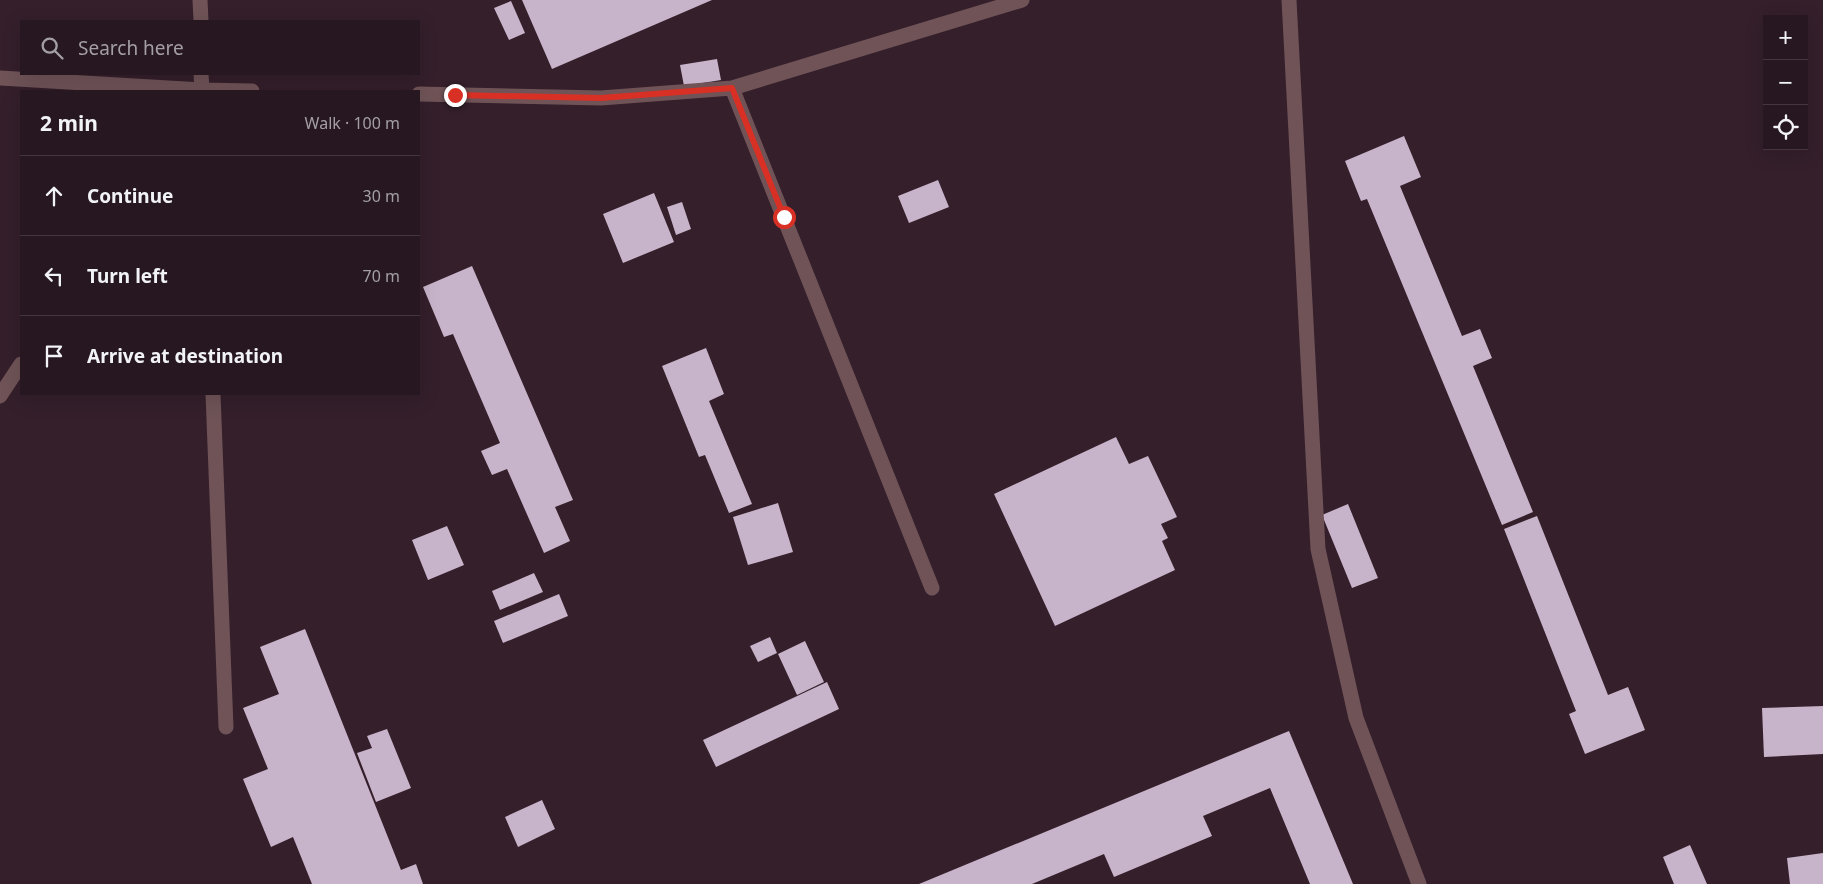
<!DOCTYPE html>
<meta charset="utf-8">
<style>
body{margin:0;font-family:"Noto Sans",sans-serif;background:#33242d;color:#f1f3f6}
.controls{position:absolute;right:15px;top:15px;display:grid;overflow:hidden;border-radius:0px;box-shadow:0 5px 20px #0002}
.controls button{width:45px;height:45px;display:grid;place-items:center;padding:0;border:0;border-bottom:1px solid #43363e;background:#271720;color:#f1f3f6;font:25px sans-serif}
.stop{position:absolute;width:15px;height:15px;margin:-11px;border:4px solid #d93025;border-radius:50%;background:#fff}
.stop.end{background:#d93025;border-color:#fff;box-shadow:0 1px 5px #0008}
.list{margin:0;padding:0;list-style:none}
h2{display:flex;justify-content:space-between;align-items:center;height:65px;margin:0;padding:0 20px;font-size:21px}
h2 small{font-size:16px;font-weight:400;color:#a49fa5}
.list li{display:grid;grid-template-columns:32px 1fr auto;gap:15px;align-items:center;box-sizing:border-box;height:80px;padding:0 20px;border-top:1px solid #43363e}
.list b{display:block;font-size:19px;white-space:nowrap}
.list em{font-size:16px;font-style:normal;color:#a49fa5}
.icon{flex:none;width:28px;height:28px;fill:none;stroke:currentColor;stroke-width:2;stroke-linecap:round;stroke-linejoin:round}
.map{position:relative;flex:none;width:1823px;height:884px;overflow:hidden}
.search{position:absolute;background:#271720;box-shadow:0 5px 20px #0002;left:20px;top:20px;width:400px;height:55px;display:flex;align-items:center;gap:12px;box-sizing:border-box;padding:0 18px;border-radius:0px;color:#a49fa5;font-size:19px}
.panel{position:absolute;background:#271720;box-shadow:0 5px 20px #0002;left:20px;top:90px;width:400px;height:305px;border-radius:0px}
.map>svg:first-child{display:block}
.building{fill:#c7b4ca}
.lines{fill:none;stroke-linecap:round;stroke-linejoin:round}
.lane{stroke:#6f5357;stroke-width:15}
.street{stroke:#6f5357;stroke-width:15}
.route{stroke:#d93025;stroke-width:6}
</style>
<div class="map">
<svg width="1823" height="884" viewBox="0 0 1823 884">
<rect width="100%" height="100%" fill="#341f2b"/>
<!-- building -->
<path class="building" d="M522 0H712L552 69Z
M511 1 525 33 509 40 494 8Z
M717 59 721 80 684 86 680 65Z
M1404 136 1421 177 1400 186 1462 336 1480 329 1492 358 1473 366 1533 512 1502 525 1367 199 1361 201 1345 161Z
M938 180 949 207 909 223 898 196Z
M654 193 674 242 623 263 603 214Z
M682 202 691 229 676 235 667 207Z
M472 266 573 500 555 507 570 541 544 553 507 469 492 475 481 451 500 443 453 334 444 337 423 287Z
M706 348 724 394 709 401 752 504 729 513 705 455 699 457 662 366Z
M1116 437 1129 464 1148 456 1177 517 1161 524 1168 538 1162 541 1175 570 1055 626 994 494Z
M778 503 793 552 748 565 733 517Z
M1348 504 1378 578 1352 588 1322 515Z
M1537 516 1608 695 1628 687 1645 730 1585 754 1569 714 1576 711 1504 529Z
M447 526 464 565 428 580 412 540Z
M534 573 543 592 500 610 492 591Z
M559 594 568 616 503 643 494 621Z
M305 629 401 870 416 864 423 884H312L293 837 271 847 243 779 268 769 243 708 279 694 260 647Z
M770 637 777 653 758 662 750 646Z
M805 641 824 682 797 695 778 654Z
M827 682 839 709 716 767 703 740Z
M1823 706V754L1764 757 1762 708Z
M387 729 411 788 376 802 357 753 372 748 367 736Z
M1289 731 1353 884H1310L1270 788 1203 816 1212 836 1114 877 1104 854 1032 884H919Z
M542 800 555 829 518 847 505 817Z
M1690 845 1707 884H1674L1663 857Z
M1823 853V884H1790L1787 858Z"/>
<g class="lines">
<!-- lane -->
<path class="lane" d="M1289 0 1318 549 1356 718 1419 884
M213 394 226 727
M0 396 21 364"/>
<!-- street -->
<path class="street" d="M200 0 201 21
M201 74 202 90 252 91
M0 78 202 90
M732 88 932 588
M419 94 601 98 732 88 1022 0"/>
</g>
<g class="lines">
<!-- route -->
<path class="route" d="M455 95 601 98 732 88 784 217"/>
</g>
</svg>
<div class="controls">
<button>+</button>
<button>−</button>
<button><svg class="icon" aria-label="locate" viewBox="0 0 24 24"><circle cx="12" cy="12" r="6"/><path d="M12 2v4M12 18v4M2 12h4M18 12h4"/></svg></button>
</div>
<div class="stop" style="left:784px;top:217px"></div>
<div class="stop end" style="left:455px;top:95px"></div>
<div class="search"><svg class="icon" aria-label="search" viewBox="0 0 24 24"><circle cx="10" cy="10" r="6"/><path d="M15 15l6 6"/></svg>Search here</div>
<section class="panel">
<h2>2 min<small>Walk · 100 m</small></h2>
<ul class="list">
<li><svg class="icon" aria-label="ahead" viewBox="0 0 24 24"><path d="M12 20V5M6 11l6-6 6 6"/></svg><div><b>Continue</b></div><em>30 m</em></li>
<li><svg class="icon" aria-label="left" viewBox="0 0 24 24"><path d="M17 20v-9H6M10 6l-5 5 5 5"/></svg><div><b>Turn left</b></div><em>70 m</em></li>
<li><svg class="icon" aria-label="arrive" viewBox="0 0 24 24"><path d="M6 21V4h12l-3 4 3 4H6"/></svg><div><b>Arrive at destination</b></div></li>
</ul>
</section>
</div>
